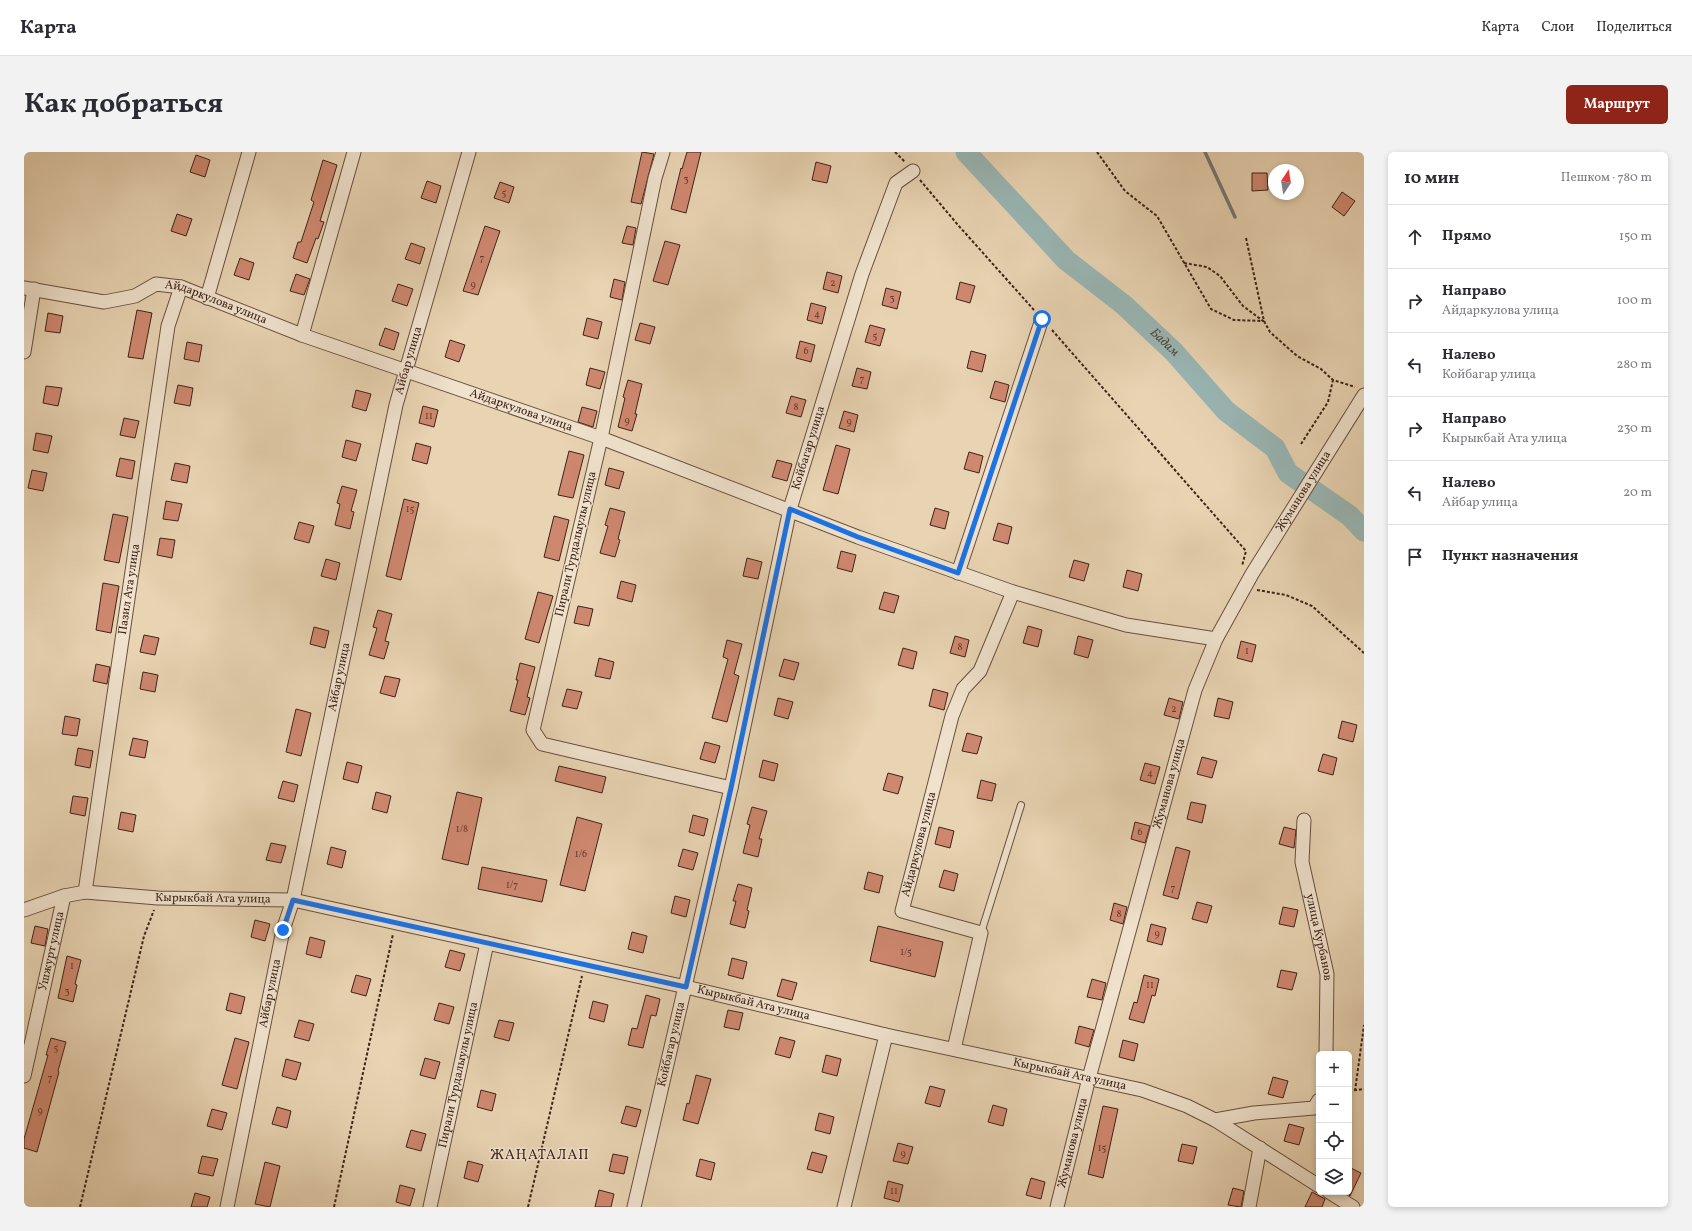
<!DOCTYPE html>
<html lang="ru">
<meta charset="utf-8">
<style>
body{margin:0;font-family:Vollkorn,serif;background:#f2f2f3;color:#2b2b33}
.controls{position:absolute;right:12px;bottom:12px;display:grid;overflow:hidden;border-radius:6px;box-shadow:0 2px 6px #0003}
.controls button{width:36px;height:36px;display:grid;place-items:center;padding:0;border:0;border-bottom:1px solid #e1e1e2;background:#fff;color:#2b2b33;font:20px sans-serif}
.compass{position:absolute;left:1244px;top:12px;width:36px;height:36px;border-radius:50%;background:#fff;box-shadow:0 2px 6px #0003;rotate:12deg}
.stop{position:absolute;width:12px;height:12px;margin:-9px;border:3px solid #1a73e8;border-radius:50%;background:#fff}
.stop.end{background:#1a73e8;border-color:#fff;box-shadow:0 1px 4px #0008}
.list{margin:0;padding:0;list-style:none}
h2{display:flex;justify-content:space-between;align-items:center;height:52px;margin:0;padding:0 16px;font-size:17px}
h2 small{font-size:13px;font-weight:400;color:#7c7c81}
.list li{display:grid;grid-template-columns:26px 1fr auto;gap:12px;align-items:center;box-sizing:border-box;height:64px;padding:0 16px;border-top:1px solid #e1e1e2}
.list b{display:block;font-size:15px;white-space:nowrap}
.list p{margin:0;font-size:13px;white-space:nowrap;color:#7c7c81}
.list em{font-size:13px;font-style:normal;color:#7c7c81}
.icon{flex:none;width:22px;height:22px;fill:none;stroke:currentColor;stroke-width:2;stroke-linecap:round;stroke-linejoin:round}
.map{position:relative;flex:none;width:1340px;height:1055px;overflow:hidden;border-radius:6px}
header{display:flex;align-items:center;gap:24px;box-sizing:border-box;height:56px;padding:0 20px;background:#fff;border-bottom:1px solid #e1e1e2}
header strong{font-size:19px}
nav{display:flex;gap:22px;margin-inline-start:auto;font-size:14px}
.intro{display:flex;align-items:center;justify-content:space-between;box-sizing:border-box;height:96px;padding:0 24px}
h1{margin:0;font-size:28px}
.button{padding:10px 18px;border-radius:6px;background:#8f2418;color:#fff;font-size:14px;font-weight:700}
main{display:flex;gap:24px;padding:0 24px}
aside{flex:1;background:#fff;border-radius:6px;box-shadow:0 2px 6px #0003}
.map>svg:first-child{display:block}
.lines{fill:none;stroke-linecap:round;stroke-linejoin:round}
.stream{stroke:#757b76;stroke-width:3.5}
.river{stroke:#99b6b4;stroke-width:21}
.building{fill:#cf8870;stroke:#3e2318}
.service-casing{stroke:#684f3e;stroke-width:8}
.minor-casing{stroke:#684f3e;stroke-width:15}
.path{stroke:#3e2318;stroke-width:2;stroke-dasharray:3 2;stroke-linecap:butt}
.service{stroke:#f0e2cd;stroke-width:6}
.minor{stroke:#f0e2cd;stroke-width:13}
.route{stroke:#1a73e8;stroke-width:5}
.labels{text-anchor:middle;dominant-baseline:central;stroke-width:3;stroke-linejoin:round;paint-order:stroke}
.number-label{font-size:10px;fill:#623c2e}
.street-label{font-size:12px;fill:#3e2318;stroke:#f0e2cd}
.water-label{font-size:13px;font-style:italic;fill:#55483f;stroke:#f0e2cd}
.quarter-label{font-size:14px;letter-spacing:1px;fill:#3e2318;stroke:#f0e2cd}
</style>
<header>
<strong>Карта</strong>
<nav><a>Карта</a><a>Слои</a><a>Поделиться</a></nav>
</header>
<div class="intro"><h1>Как добраться</h1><a class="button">Маршрут</a></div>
<main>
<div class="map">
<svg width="1340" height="1055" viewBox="0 0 1340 1055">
<rect width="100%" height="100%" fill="#e8d3b2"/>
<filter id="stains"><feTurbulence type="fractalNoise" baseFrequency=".005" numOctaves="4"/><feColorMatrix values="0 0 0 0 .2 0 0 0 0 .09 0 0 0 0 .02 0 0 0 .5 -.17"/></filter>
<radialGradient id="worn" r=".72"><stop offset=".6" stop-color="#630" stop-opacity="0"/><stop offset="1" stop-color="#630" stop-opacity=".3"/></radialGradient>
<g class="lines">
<!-- stream -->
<path class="stream" d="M1181 0 1211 65"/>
<!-- river -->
<path class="river" id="s1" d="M942 0 1042 108 1100 153 1150 200 1202 259 1251 296 1264 321 1326 364 1340 379"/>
</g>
<!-- building -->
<path class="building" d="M618 0 630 2 617 52 607 50Z
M663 0H677L662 61 647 57 657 16 658 17Z
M172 3 186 8 181 25 166 20Z
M299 8 313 13 296 69 300 70 294 87 292 86 283 111 269 106 274 90H277L290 50 287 48Z
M792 10 807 14 803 31 788 28Z
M1228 21H1243L1244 38 1228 39Z
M403 29 417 34 412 51 397 46Z
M476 30 490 35 485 51 470 46Z
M1318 40 1331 49 1320 64 1308 55Z
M153 62 168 67 162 84 147 79Z
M461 74 476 79 454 143 439 139Z
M603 74 612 76 609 93 598 91Z
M641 89 656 93 644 133 629 129Z
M387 91 401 96 396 112 381 107Z
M216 106 230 111 225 128 210 123Z
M803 120 818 124 814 141 799 137Z
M272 122 286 127 280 143 266 139Z
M590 127 601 130 598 148 586 145Z
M936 130 951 134 946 151 932 147Z
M374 132 389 137 383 154 368 149Z
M862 136 877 140 873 157 858 153Z
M787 151 802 155 798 172 783 168Z
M113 158 128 161 119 207 104 205Z
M24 161 39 164 36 181 21 179Z
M563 166 578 170 574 187 559 183Z
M616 171 631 175 626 192 611 188Z
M846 173 861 177 856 194 841 190Z
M361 176 375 181 370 198 355 193Z
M426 188 441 193 435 210 421 205Z
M776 189 791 193 787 210 772 206Z
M163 190 178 193 175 210 160 207Z
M947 199 962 203 958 220 943 216Z
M566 216 581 220 576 237 562 233Z
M833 216 847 220 843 237 828 234Z
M604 228 618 232 611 262H613L608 279 594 275 601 246 599 245Z
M971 229 985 233 981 250 966 246Z
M154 233 169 236 166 254 150 251Z
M22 234 38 236 34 254 19 251Z
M332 238 347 242 342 259 328 255Z
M767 244 782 248 777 265 762 261Z
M399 254 414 258 410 275 395 271Z
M558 255 573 259 569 275 554 270Z
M820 259 834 263 830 280 815 276Z
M100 266 115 269 111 286 96 283Z
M12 281 28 284 24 301 9 298Z
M322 288 337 292 332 309 318 305Z
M392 291 407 295 403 312 388 308Z
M812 293 826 297 814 342 799 338Z
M545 299 560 303 549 346 534 343Z
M945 300 959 304 955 321 940 317Z
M96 306 111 309 108 327 92 324Z
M753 308 768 312 763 329 748 325Z
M151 311 166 314 163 331 147 328Z
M585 316 600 320 595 337 581 333Z
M8 318 23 321 19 339 4 336Z
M318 334 333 338 327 359 330 360 326 377 311 373 316 352 313 351Z
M380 347 395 351 377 428 362 424Z
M142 349 158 352 154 369 139 367Z
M586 356 601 360 594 387 596 388 591 405 576 401 584 374 581 373Z
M911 356 925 360 921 377 906 373Z
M89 362 104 365 95 411 80 408Z
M530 364 545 368 535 409 520 405Z
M275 370 290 374 285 391 270 387Z
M974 371 988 375 984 392 969 388Z
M136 386 151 388 148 406 133 403Z
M817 399 832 403 828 420 813 416Z
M723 406 738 410 734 427 719 424Z
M302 407 316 411 312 428 297 424Z
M1050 408 1065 412 1060 429 1045 425Z
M1103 418 1118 422 1114 439 1099 435Z
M597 429 612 433 608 450 593 446Z
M79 431 95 434 87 481 72 478Z
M514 440 529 444 515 491 501 487Z
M860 440 875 444 870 461 855 457Z
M554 454 569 457 565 474 550 471Z
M354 458 368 462 361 489 365 490 360 507 345 503 353 476 349 475Z
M1004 474 1018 478 1014 495 999 491Z
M290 475 305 479 301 496 286 492Z
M120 483 135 486 131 503 116 500Z
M931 484 945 488 941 505 926 501Z
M1054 484 1069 488 1064 506 1050 502Z
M703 488 718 492 710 522 715 524 703 570 688 566 704 507 699 505Z
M1217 489 1232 493 1228 510 1213 506Z
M879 496 893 500 889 517 874 513Z
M575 506 590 510 586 527 571 524Z
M760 507 775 511 770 528 755 524Z
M496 511 511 515 503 545 506 546 501 563 486 559 494 528H492Z
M72 512 86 515 83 532 69 529Z
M119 520 134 523 131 540 116 537Z
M361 524 376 527 371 545 356 541Z
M543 537 558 540 553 557 538 554Z
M909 537 924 541 920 558 905 554Z
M754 546 769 550 764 567 750 563Z
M1145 546 1159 550 1155 567 1140 563Z
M1194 546 1209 550 1205 567 1190 564Z
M272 557 287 561 277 604 262 600Z
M41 564 56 567 53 584 38 582Z
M1318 569 1333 573 1329 590 1314 586Z
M943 581 958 585 953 602 938 599Z
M109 586 124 589 121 606 105 603Z
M681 590 696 594 691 611 676 607Z
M54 596 69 599 66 616 51 613Z
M1299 602 1313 606 1309 623 1294 619Z
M1178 605 1193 609 1188 626 1173 622Z
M739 608 754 612 750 629 735 625Z
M323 610 338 614 334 631 319 627Z
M1121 611 1136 615 1131 632 1116 628Z
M535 614 582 625 578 641 531 629Z
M864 621 879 625 874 642 859 638Z
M957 628 972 632 968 649 953 646Z
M259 629 274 633 270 650 254 646Z
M352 640 367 644 363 661 348 657Z
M433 640 458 646 444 713 418 707Z
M49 644 64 646 61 664 46 661Z
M1167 650 1182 653 1178 671 1163 667Z
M728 655 743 659 735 687H738L734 705 719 701 726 673 723 672Z
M97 660 112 663 109 680 94 677Z
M669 663 684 667 680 684 665 680Z
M553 665 578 672 561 739 536 733Z
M1111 670 1126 674 1121 691 1107 687Z
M915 675 930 679 926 696 911 692Z
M1260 675 1272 678 1270 696 1255 692Z
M247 691 262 694 257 711 242 708Z
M307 695 322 699 318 716 303 712Z
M1152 695 1166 699 1154 747 1139 743Z
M659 697 674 701 669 718 654 714Z
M458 715 523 728 518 750 454 737Z
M920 718 934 722 930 739 915 735Z
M844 720 859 724 855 741 840 737Z
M714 732 728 736 723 758 725 759 721 776 706 772 712 749H709Z
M651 744 666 748 662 765 647 761Z
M1173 750 1188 754 1183 771 1168 767Z
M1090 751 1103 755 1099 772 1086 768Z
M1259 755 1274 758 1270 775 1255 772Z
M231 768 246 772 241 789 227 785Z
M1127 772 1142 776 1138 793 1123 789Z
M11 774 24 777 21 794 7 791Z
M854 774 919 790 911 825 846 809Z
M608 780 623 784 619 801 604 797Z
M286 785 301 789 297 806 282 802Z
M426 798 441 802 436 819 421 815Z
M43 804 57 808 51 832 53 833 49 850 34 846Z
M708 806 723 810 719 827 704 823Z
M1257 818 1273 821 1268 838 1253 835Z
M332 823 347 827 342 844 327 840Z
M1120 823 1135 827 1131 844 1128 843 1120 871 1105 867 1110 850 1113 851Z
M758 827 773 831 768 848 753 844Z
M1068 827 1082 831 1078 848 1063 845Z
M206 841 221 845 217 862 202 858Z
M622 843 636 847 632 864 627 863 619 896 604 893 608 876 613 877Z
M569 849 584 853 580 870 565 866Z
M415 851 430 855 425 872 410 868Z
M704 858 719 861 715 878 700 875Z
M275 868 290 872 285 889 270 885Z
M475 868 490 871 485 889 470 885Z
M1055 874 1070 878 1065 895 1051 891Z
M756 885 771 889 766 906 751 902Z
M27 886 42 890 34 919 35 920 13 1000 0 996V987L24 903H22Z
M211 886 225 890 213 937 198 933Z
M1099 888 1114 892 1110 909 1095 905Z
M802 903 817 907 813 924 798 920Z
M401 906 416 910 411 927 396 923Z
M262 907 277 911 272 928 258 924Z
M672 923 687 927 674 972 659 968 663 951 665 952Z
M1249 925 1264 929 1259 946 1244 942Z
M906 934 921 938 916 955 901 951Z
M457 938 472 942 468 959 453 955Z
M969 953 983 957 979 974 964 970Z
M602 954 617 958 612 975 597 971Z
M1079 954 1094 957 1079 1026 1064 1022Z
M253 955 267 959 263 976 248 972Z
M188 957 203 961 198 978 183 974Z
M795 961 810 965 806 982 791 978Z
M1265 972 1280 976 1275 993 1260 989Z
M387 978 402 982 397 999 382 995Z
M874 991 889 995 884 1012 869 1009Z
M1158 992 1173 995 1169 1012 1154 1009Z
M788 1000 803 1004 798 1021 783 1017Z
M589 1002 604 1005 600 1022 585 1019Z
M178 1004 194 1007 189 1024 174 1021Z
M676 1007 691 1011 687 1028 672 1024Z
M444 1009 459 1013 454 1030 440 1026Z
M241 1010 256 1014 246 1055 231 1052Z
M1325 1015 1337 1021 1326 1044 1325 1043Z
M1007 1026 1021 1030 1017 1047 1002 1043Z
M864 1029 879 1033 875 1050 860 1046Z
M376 1033 391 1037 386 1054 372 1050Z
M1209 1036 1220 1039 1217 1055 1204 1053Z
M575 1038 590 1042 587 1055H571Z
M1288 1040 1301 1047 1298 1055H1281Z
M171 1041 186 1045 183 1055H167Z"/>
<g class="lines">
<!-- service casing -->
<g class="service-casing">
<path id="service" d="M957 781 997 653"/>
</g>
<!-- minor casing -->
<g class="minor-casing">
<g id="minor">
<path d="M639 0 631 26 577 286 509 578 518 592 707 636"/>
<path id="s2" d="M0 136 80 150 111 144 132 132 157 135 278 183 577 286 834 385 989 440 1102 473 1192 487"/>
<path d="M183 146 225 0"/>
<path d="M278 183 330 0"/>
<path d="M0 200 10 137"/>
<path d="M934 421 1018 167"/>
<path id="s3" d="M1280 668 1278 710 1303 822 1302 902"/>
<path id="s4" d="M61 740 144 174 157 135"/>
<path id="s5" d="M0 758 40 744 61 740 134 746 269 748 662 835 862 883 1118 938 1163 954 1191 968 1295 1034"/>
<path id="s6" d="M930 897 957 781 878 759 928 564 939 537 956 519 989 440"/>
<path id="s7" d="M0 924 40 744"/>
<path d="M1191 968 1230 961 1290 956 1295 948"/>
<path d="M1305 1040 1329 1055"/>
<path id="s8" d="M203 1055 259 778 269 748 372 253 445 0"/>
<path id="s9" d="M406 1055 463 791"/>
<path id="s10" d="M610 1055 707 636 766 357 838 122 872 31 889 19"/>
<path d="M820 1055 862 883"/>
<path id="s11" d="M1033 1055 1065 926 1171 538 1192 487 1228 422 1340 243"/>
<path d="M1225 1055 1236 996"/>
</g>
</g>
<!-- path -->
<path class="path" d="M871 0 881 10
M1073 0 1101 39 1133 64 1187 157 1210 168 1240 169
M896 28 934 73 1010 158
M1222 86 1240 169 1246 180 1273 204 1297 217 1309 228 1331 235
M1160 111 1183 115 1196 124 1219 154 1239 169
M1028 178 1222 399 1218 414
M1277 292 1304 250 1309 228
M1233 438 1262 443 1288 454 1340 501
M1325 939 1340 937
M1331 939 1340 873
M56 1055 120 784 130 758
M310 1055 369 782
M504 1055 558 824"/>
<!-- service -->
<use href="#service" class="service"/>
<!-- minor -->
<use href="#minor" class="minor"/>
</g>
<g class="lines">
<!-- route -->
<path class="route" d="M259 778 269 748 662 835 707 636 766 357 834 385 934 421 1018 167"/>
</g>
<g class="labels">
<!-- number labels -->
<g class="number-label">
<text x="662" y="27">3</text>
<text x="480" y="41">5</text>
<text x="458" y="106">7</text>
<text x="809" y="131">2</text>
<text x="449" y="133">9</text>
<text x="868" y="146">3</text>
<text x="793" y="162">4</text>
<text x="851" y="184">5</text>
<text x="782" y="199">6</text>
<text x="838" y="227">7</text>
<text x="772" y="255">8</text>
<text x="405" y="264">11</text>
<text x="603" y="269">9</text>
<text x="825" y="270">9</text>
<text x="386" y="357">15</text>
<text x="936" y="495">8</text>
<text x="1223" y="499">1</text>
<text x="1150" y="557">2</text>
<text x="1126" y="621">4</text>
<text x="438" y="677">1/8</text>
<text x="1116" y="680">6</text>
<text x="557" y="702">1/6</text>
<text x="488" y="733">1/7</text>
<text x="1149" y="736">7</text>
<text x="1095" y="762">8</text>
<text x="1133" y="782">9</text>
<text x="882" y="800">1/5</text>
<text x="48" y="814">1</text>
<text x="1126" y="833">11</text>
<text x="43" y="839">3</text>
<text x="32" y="896">5</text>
<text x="26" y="926">7</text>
<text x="16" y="959">9</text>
<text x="1078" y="996">15</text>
<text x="879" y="1002">9</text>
<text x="870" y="1039">11</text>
</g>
<!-- street labels -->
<g class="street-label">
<text stroke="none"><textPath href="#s2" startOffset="200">Айдаркулова улица</textPath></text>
<text stroke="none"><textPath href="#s8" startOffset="866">Айбар улица</textPath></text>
<text stroke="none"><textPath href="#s2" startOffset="524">Айдаркулова улица</textPath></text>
<text stroke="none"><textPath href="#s10" startOffset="779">Койбагар улица</textPath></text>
<text stroke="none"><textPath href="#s11" startOffset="762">Жуманова улица</textPath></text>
<text transform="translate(552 392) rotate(-77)">Пирали Турдалыулы улица</text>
<text stroke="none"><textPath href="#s4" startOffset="306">Пазил Ата улица</textPath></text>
<text stroke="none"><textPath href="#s8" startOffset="542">Айбар улица</textPath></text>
<text stroke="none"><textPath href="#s11" startOffset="438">Жуманова улица</textPath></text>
<text stroke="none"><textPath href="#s6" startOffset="270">Айдаркулова улица</textPath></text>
<text stroke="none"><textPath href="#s5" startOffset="192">Кырыкбай Ата улица</textPath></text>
<text stroke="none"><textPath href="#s3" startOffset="119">улица Курбанов</textPath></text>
<text stroke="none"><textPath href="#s7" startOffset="128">Ушжурт улица</textPath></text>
<text stroke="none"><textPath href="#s8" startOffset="218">Айбар улица</textPath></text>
<text stroke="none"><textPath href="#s5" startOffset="744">Кырыкбай Ата улица</textPath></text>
<text stroke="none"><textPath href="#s10" startOffset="167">Койбагар улица</textPath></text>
<text stroke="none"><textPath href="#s5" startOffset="1068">Кырыкбай Ата улица</textPath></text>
<text stroke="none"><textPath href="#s9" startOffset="135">Пирали Турдалыулы улица</textPath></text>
<text stroke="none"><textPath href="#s11" startOffset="66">Жуманова улица</textPath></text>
</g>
<!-- water labels -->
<g class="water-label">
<text stroke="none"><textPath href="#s1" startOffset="276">Бадам</textPath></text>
</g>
<!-- quarter labels -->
<g class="quarter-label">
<text x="516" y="1003">ЖАҢАТАЛАП</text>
</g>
</g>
<rect width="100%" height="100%" filter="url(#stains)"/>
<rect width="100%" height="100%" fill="url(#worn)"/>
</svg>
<div class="controls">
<button>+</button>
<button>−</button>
<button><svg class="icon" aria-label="locate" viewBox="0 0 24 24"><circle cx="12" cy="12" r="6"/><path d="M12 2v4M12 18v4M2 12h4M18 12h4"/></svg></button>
<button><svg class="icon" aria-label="layers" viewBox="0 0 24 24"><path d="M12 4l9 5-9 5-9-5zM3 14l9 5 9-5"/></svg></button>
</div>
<svg class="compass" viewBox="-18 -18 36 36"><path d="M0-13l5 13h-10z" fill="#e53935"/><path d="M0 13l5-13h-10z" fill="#7c7c81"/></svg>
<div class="stop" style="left:1018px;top:167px"></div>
<div class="stop end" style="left:259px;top:778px"></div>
</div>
<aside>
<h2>10 мин<small>Пешком · 780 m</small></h2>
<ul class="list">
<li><svg class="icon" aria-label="ahead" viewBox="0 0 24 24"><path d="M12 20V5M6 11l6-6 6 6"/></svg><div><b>Прямо</b></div><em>150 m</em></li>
<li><svg class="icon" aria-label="right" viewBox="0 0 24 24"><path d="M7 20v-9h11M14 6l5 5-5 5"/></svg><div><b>Направо</b><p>Айдаркулова улица</p></div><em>100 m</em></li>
<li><svg class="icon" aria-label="left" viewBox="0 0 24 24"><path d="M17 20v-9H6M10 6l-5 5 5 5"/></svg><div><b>Налево</b><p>Койбагар улица</p></div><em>280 m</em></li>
<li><svg class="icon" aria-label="right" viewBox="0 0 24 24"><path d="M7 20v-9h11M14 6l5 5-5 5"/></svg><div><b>Направо</b><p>Кырыкбай Ата улица</p></div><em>230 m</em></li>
<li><svg class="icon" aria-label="left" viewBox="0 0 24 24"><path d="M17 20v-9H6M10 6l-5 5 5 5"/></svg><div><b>Налево</b><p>Айбар улица</p></div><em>20 m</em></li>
<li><svg class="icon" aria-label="arrive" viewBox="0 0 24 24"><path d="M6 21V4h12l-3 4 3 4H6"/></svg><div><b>Пункт назначения</b></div></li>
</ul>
</aside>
</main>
